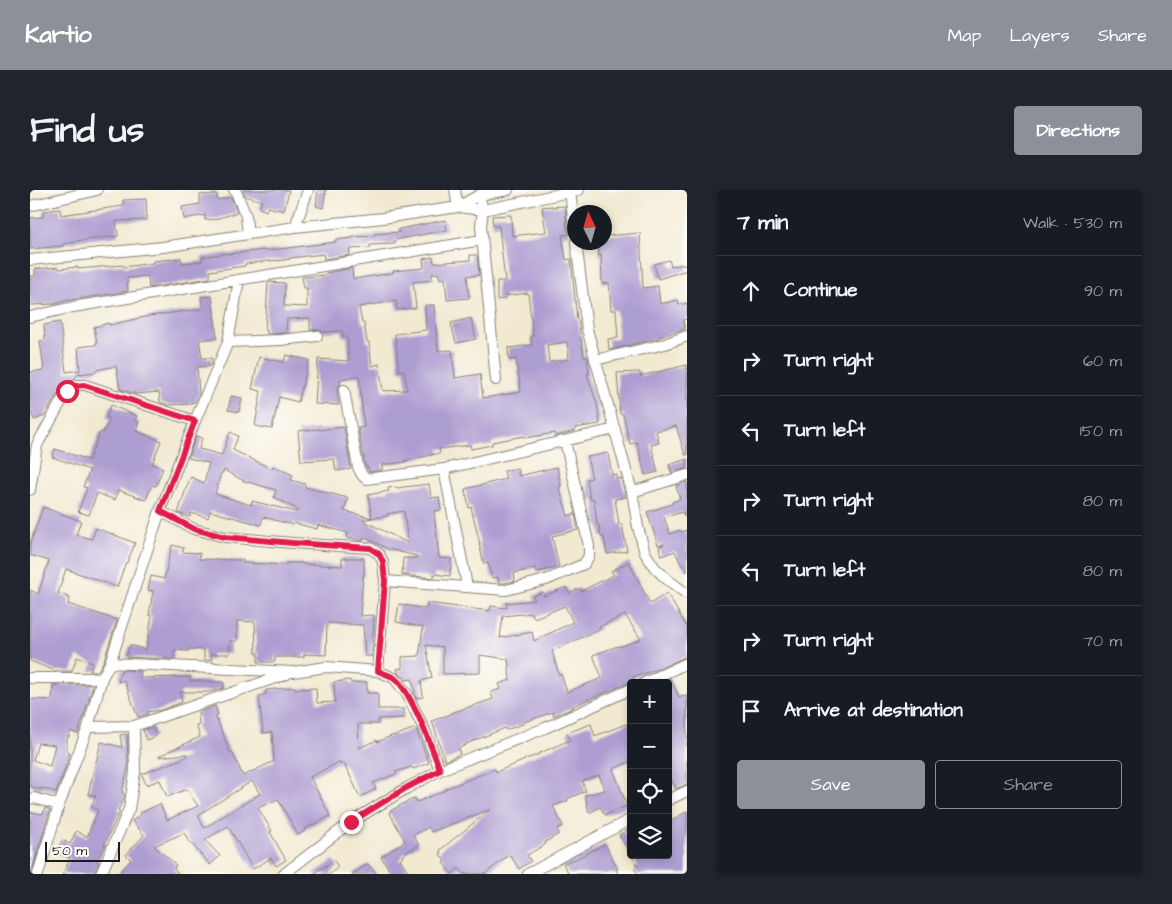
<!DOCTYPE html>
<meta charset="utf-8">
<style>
body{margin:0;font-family:"Architects Daughter",sans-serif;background:#20242c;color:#f1f3f6}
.controls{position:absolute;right:15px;bottom:15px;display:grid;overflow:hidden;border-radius:5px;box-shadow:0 2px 8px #0003}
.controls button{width:45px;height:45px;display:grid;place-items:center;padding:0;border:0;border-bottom:1px solid #363941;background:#171b24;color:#f1f3f6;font:25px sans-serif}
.compass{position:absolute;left:537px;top:15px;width:45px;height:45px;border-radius:50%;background:#171b24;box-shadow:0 2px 8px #0003;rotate:355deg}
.scale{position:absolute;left:15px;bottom:12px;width:75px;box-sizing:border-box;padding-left:5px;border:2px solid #1c1c1c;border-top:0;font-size:14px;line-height:18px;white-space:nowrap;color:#1c1c1c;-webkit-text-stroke:4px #fdfcf7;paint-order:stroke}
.stop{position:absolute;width:15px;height:15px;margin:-11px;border:4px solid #e11d48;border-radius:50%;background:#fff}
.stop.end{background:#e11d48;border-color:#fff;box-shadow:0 1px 5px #0008}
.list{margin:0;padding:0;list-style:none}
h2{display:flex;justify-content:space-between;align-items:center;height:65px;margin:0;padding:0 20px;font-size:21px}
h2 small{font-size:16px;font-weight:400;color:#9ea1a6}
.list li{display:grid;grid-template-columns:32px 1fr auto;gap:15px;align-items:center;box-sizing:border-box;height:70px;padding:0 20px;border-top:1px solid #363941}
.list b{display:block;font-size:19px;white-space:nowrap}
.list em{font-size:16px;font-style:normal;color:#9ea1a6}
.actions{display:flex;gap:10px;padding:15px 20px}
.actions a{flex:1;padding:11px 0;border:1px solid #8c9099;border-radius:5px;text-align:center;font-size:18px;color:#8c9099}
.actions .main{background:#8c9099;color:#fff}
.icon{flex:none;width:28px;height:28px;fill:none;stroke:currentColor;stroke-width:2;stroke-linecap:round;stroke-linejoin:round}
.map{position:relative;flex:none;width:657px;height:684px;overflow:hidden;border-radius:5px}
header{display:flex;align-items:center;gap:30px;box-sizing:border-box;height:70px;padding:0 25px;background:#8c9099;color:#fff}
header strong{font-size:24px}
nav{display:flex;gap:28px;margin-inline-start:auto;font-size:18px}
.intro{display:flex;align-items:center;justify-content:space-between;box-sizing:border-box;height:120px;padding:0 30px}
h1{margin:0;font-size:35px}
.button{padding:12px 22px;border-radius:5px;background:#8c9099;color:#fff;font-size:18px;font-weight:700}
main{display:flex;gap:30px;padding:0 30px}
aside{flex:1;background:#171b24;border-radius:5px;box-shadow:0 2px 8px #0003}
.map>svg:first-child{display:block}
.building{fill:#ad9ed2;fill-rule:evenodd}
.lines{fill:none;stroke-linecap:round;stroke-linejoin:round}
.street-casing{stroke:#878276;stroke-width:12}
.street{stroke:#fff;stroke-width:10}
.route{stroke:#e11d48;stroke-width:6}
</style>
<header>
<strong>Kartio</strong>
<nav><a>Map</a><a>Layers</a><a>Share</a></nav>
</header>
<div class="intro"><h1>Find us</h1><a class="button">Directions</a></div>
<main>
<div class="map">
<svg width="657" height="684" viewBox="0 0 657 684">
<rect width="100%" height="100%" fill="#fdfcf7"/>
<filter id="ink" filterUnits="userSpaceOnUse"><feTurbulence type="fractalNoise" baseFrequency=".02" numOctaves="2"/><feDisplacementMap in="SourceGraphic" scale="10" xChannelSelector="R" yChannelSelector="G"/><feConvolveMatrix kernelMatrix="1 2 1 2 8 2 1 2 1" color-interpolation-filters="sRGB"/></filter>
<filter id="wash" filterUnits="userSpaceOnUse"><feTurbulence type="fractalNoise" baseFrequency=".0096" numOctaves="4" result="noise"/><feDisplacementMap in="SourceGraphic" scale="20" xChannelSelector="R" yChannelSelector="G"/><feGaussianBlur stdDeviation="1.12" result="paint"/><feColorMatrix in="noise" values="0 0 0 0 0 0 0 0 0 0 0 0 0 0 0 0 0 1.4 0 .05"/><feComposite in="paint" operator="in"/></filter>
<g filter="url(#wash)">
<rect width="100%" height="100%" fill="#f2e9d1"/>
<g id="blocks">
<!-- building -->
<path class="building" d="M213 0H259L254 21 238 17 236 21 229 18 232 11 215 6Z
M288 0H296L293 18 286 16Z
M187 4V10L201 7 207 23 188 28V29L175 30V25L154 29 152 17 170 14V5Z
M116 9 117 30 86 31 88 46 46 51V52L33 54V56L0 59V28L13 27V21L30 19 31 25 93 16V10Z
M523 16V17L535 16 537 39 540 44 532 45 536 70 541 69 547 130H548L554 167 557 166 559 184H557L567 214 570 234 545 238V241L525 246V243L495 248 494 246 462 252V255L441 259 440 255 409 259 410 263 375 271 376 272 352 275V280L339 282 338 277H336L335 275 328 238 334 237 329 186 311 189 310 194 308 197 307 201 309 215 285 214 288 169 319 171 317 147H313L312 141 293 142 289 140H280V128L257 129 256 143 237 144V140H235L238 92 255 93 254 116 277 117V98H274L272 87 296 85V83L322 78 323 89 363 83V81L394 78 393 69 403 67 404 73 440 70V65H447L449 85 437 86 439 108 417 110 415 88 410 89 408 83 402 84V90L383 92 386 118 367 120 366 111 329 117 332 133H334L337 152H339L342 176 349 174 353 201 377 200 374 180 369 181 365 144 396 140 395 115H404L408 161 422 160 425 188 450 184 453 208 491 202 486 169 479 170 478 158 502 155 501 147 503 146 498 103 475 106V109L467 110V91H475L469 36H463L462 26 481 25 482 46 516 42 512 17ZM537 152 539 169 519 172 517 155Z
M415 30 417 40 365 50V54L340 55V58L319 59 320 65 294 69 293 64 260 68V69L248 71V70L215 74V76L180 81V88L119 98 118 86 97 88 98 101 35 111 26 114 0 115V86H5V79L28 77 29 79 48 77V79L93 75 94 77 123 73V71L151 68 152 73 172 71V67L198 63V64L234 60V61L306 52 305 50 323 48V47L344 46V44L369 42V39Z
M610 43 613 98 628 96 630 114 648 110 649 115 657 113V129L653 130 655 139 629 147V148L579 160 578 149 588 148 586 120H581L579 93 572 94 571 65 569 66 568 52H574V46Z
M639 70 641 76 657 74V80L628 89 624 74Z
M182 106 187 148 169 150 172 168H182V172L180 176 167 177 169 203 165 212 160 213V214L138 215 130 212 129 202 106 204 90 199 86 176 66 180V182L50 184V182L45 188 31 197 15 226 4 230 0 219V182L14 180 10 151 15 150 14 135 30 132 36 182 50 180 48 157 65 155V154L67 153 64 137 79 133V135L119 126 172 119 171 107Z
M441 128 446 149 426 153 421 133Z
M256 165 279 170 268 212 249 207 242 239 225 236 231 201 222 199 229 167 254 172Z
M657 175V265H655L646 236 626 241 629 253 621 255 628 282 615 285 607 252 600 254 593 224H590L587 183 610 182V186Z
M201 206 212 208 209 222 198 220Z
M81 215 107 226 105 231 109 232 106 241 131 251 122 274 133 278 126 296 122 295 116 310 88 300 85 310 67 303 59 325 48 322 57 298 53 297 60 280 22 267 25 259 59 270 70 242 73 243 80 229 76 227Z
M314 237 321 279 306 281 304 269 271 271 268 241 289 239V240Z
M200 242 208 246 203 260 242 279 243 276 263 285 261 290 275 294V297L318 308 314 321 342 328 332 330 378 353 374 321 357 324 358 326 342 328 338 305 359 301 358 298 366 297V298L399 294 401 308 409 307 411 320 404 321 409 368 421 369 420 386 404 384V388L372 385 373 368H387V366L358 359 334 347 333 351 317 348 318 343 288 335 287 339 264 333 263 335 233 327 231 335 180 321 178 328 161 323 160 327 148 323 157 296 161 287 174 293 179 273 158 268 166 246 172 248 169 259 192 265ZM194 280 214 291 246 300 244 307 268 320 267 322 222 311 221 315 185 304 191 283H193Z
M578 263 582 285 586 284V289L591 288 595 304 596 307 585 309 589 334H592L597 361 577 364 574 347H571L569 335H567L564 309H560L557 289 562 288 557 267Z
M657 269V278L642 283 639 275Z
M527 277 531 296 529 297 538 326 545 324 548 340 522 346 529 377 507 382 506 378 484 383 485 391 475 393H469L468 387 462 388 458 373 454 374 449 354H450L441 317 439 318 435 299 476 289 474 281 487 278 489 286Z
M657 292V326H654L653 322 634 327 640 344 650 340 651 342 657 340V382L650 372 645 361 631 366 629 357 634 354 628 355 617 322 642 314V312L650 309 646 296Z
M13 317 51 331 46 345 62 349 66 338 105 353 97 373 96 372 87 397 36 379 28 403 40 408 38 414 87 430 74 470 68 481H60L63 473 47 467 42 481H26L0 471V400L8 404 19 371 0 365V354Z
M142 355 154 358 152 362 170 363 169 369 213 370V373L256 375V373H272V374L312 376V368H334V386H333L330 426 344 425 342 466H335L333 435 297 433 296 465 274 464V467H245V472H228V463H226L225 432 207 431V451H200V464H181L182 470H174V460L158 459V461L144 460V469L96 467 100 455 116 460 122 426 119 425 123 401 118 400 121 386 134 389Z
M599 372 620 414 637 403 641 410 657 437V466L628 479 603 487 605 492 598 493 543 516V518L524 526 523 522 494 532 495 533 476 540 475 538 436 554V555L429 558 430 564 415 571 402 531 421 524V523L463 509 461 502 471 499 469 494 480 490 478 469 450 465V483L413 484V457L396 455 402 488 391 491 393 507 386 508 382 489 375 490V487H372L368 483 367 479 372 478V467L389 466 393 437 366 432 369 414 396 419 397 413 460 421 461 416 477 418 476 413 505 410 503 406 513 402 514 406 536 397 539 403 550 398 551 401 584 385 581 381ZM535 416 543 432 504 451 502 442 470 448 473 426 502 423 504 428ZM595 425 611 449 589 457 588 456 563 465 572 488 537 502 531 484 529 485 522 461 570 439 569 437Z
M91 480 111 481 110 488 160 487V491H181V492H193L194 498 180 502H150L152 512 131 520 117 522 118 524 108 527 94 490 88 492Z
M640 488 649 507 653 505 654 507 657 505V594L646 599 638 583V489Z
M320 490 321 493 337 492V503H348V519H374V528L348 529V534H328L329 558 347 550V552L364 545V546L383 539H386L399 573 383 579 382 577 365 582 366 584 343 593 346 599 330 607 314 573 310 575 309 572 280 587 300 626 275 639 276 640 268 645 248 609 228 618 242 641 240 642 256 670 246 676 241 668 223 679 198 636 175 650 190 666 180 675 159 651 154 643 124 656 146 675 144 679 148 684H88L101 670 96 665 114 645 102 631 111 624 110 623 130 614 137 630 168 616 157 599 137 607 130 590 116 595 112 584 157 567V564L129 567V566L170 547 166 535 169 534 168 522 185 516 188 525H185L200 562H202L213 586 244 571 242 542 233 543 229 506 236 504V500L265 497 266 499 286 498 287 513 305 512 304 492ZM222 591 230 604 174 638 168 625Z
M23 495H63L48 544 40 541 39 547H37V562L40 563 36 576 26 602 11 598V600L0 596V509L22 510ZM8 553 25 555 20 576 3 570Z
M601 532V571L583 579 597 616 575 625 570 617 559 623 555 605 575 600 569 585 552 591 556 601 537 609 538 611 523 616 533 636 527 639 529 644 515 652 516 654 497 665 501 671 489 679 480 665 477 667H476L455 684H434L429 678 422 684 413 673 415 671 410 664 411 663 410 660 461 619 401 642 399 637 383 645 389 655 372 665 373 667 370 669 380 684H362L351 667 375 651 359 622 371 615 385 608 387 612 416 600 415 599 465 579 466 582 495 570V569L508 565V564L540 550 537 543 561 534 565 546Z
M123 537 126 546 117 550 113 540Z
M97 544 98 577 92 603 94 604V608L88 620 90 621 74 655 76 654 67 671 69 672 64 684H33L40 668 27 663 32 650 40 654 46 641 57 647 68 620 61 616 66 606 58 604 71 552 92 557 90 545Z
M15 618 20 620 1 684H0V622L13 624Z
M657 621V684H608L604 678 608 676 601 665H638V633Z
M601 638V666L589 645Z
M575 654 588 679 586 680 588 684H539L533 674 543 669 544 670Z
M304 670 308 677 300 684H283Z
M338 674 347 684H322Z"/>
</g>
</g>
<g filter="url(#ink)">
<use href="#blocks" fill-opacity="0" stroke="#878276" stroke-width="1"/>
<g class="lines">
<!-- street casing -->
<g class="street-casing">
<path id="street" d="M204 0 206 2 216 26 218 44
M425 0 428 17
M540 0 544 38
M449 5 453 20 451 36 466 190
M0 16 67 0
M428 17 449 5 478 0
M265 37 278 0
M546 52 557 139 602 302 608 337 615 363 625 378 638 390 657 404
M0 70 133 57 265 37 353 28 428 17 453 20 549 0
M0 127 43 117 452 50
M198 152 251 150 287 146
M565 170 635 154 657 146
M314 200 328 277 332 285 336 289 414 279 585 239
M414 279 437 396
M0 300 7 255 37 201 46 195H55L165 231
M602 302 657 285
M130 321 164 339 195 347 263 353 340 358 349 364 353 372 355 391 348 481
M355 391 476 400 516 390 554 374 559 366V356L535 251
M80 473 263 482 296 477 348 481 364 488 377 504 396 543 410 580
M0 488H72
M614 493 657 473
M58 537 104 536 257 484
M0 609 4 608 29 615
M638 610 657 601
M8 684 29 615 58 537 72 488 80 473 130 321 165 231 198 152 209 90
M71 684 99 619 105 582 104 536
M254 684 321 632 377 598 410 580 515 538 601 499
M498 684 601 629"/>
</g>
<!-- street -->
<use href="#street" class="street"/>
</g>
</g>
<g class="lines" filter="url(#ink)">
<!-- route -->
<path class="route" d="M37 201 46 196 54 195 165 231 130 321 164 339 195 347 263 353 340 358 349 364 353 372 355 391 348 481C353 483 358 485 363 487 381 499 402 558 410 580L376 598 321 632"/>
</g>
</svg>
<div class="controls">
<button>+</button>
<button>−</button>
<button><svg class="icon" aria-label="locate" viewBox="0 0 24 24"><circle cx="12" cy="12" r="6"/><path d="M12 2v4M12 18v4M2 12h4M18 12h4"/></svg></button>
<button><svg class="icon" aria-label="layers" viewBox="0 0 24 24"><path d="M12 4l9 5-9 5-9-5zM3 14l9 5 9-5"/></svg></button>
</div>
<svg class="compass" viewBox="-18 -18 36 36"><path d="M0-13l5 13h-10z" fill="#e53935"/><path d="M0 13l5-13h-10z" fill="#9ea1a6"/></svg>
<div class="scale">50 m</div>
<div class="stop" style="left:37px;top:201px"></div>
<div class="stop end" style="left:321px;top:632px"></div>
</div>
<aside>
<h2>7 min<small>Walk · 530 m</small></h2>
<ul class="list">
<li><svg class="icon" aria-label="ahead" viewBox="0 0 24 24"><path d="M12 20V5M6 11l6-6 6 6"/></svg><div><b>Continue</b></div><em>90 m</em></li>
<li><svg class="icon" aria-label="right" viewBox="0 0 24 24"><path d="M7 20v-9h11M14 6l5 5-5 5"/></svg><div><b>Turn right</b></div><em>60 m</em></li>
<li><svg class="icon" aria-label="left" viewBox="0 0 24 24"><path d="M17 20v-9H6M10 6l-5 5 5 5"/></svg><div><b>Turn left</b></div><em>150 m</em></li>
<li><svg class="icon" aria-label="right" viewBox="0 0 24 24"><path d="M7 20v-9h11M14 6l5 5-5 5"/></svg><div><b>Turn right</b></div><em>80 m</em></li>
<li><svg class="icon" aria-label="left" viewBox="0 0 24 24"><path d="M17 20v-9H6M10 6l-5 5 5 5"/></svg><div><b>Turn left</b></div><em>80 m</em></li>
<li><svg class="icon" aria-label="right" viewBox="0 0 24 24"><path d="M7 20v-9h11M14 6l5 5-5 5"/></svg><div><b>Turn right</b></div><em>70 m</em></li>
<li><svg class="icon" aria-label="arrive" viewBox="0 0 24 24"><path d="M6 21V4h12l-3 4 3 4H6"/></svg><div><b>Arrive at destination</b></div></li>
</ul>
<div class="actions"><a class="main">Save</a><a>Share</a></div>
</aside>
</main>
